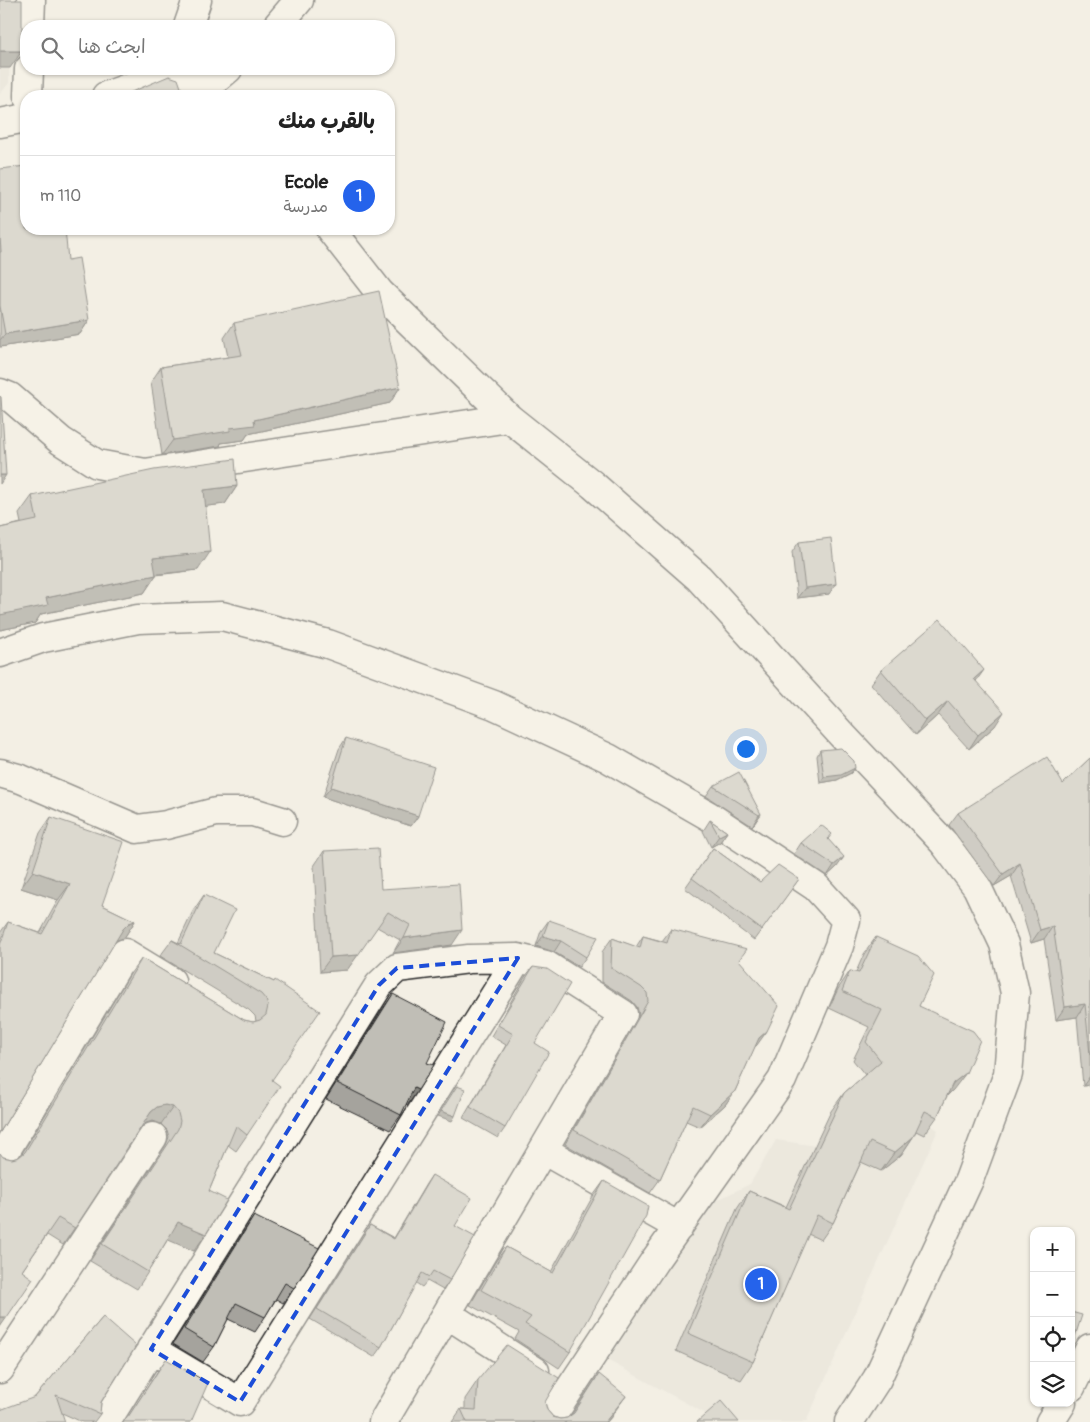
<!DOCTYPE html>
<html lang="ar">
<meta charset="utf-8">
<style>
body{margin:0;font-family:Pangolin,"Playpen Sans Arabic",sans-serif;background:#f2f2f2;color:#222;direction:rtl}
.controls{position:absolute;right:15px;bottom:15px;display:grid;overflow:hidden;border-radius:10px;box-shadow:0 1px 4px #0004}
.controls button{width:45px;height:45px;display:grid;place-items:center;padding:0;border:0;border-bottom:1px solid #e0e0e0;background:#fff;color:#222;font:25px sans-serif}
.you{position:absolute;left:745px;top:748px;width:18px;height:18px;margin:-12px;border:4px solid #fff;border-radius:50%;background:#1a73e8;box-shadow:0 0 0 8px #1a73e833}
.badge{display:grid;place-items:center;width:32px;height:32px;border-radius:50%;background:#2563eb;color:#fff;font-size:16px;font-weight:700}
.pin{position:absolute;translate:-50% -50%;border:2px solid #fff;box-shadow:0 1px 5px #0006}
.list{margin:0;padding:0;list-style:none}
h2{display:flex;justify-content:space-between;align-items:center;height:65px;margin:0;padding:0 20px;font-size:21px}
h2 small{font-size:16px;font-weight:400;color:#767676}
.list li{display:grid;grid-template-columns:32px 1fr auto;gap:15px;align-items:center;box-sizing:border-box;height:80px;padding:0 20px;border-top:1px solid #e0e0e0}
.list b{display:block;font-size:19px;white-space:nowrap}
.list p{margin:0;font-size:16px;white-space:nowrap;color:#767676}
.list em{font-size:16px;font-style:normal;color:#767676}
.icon{flex:none;width:28px;height:28px;fill:none;stroke:currentColor;stroke-width:2;stroke-linecap:round;stroke-linejoin:round}
.map{position:relative;flex:none;width:1090px;height:1422px;overflow:hidden;direction:ltr}
.search{position:absolute;background:#fff;box-shadow:0 1px 4px #0004;left:20px;top:20px;width:375px;height:55px;display:flex;align-items:center;gap:12px;box-sizing:border-box;padding:0 18px;border-radius:20px;color:#767676;font-size:19px}
.panel{position:absolute;background:#fff;box-shadow:0 1px 4px #0004;left:20px;top:90px;width:375px;height:145px;border-radius:20px;direction:rtl}
.map>svg:first-child{display:block}
.built{fill:#e4e0d6}
.lines{fill:none;stroke-linecap:round;stroke-linejoin:round}
.minor-casing{stroke:#2b2b2b;stroke-width:31}
.minor{stroke:#fbf7ec;stroke-width:28}
.wall{fill:#a5a39d;stroke:#2b2b2b}
.shaded-wall{fill:#86857f;stroke:#2b2b2b}
.building{fill:#c0beb6;stroke:#2b2b2b}
.marked{fill:none;stroke:#1d4ed8;stroke-width:4;stroke-dasharray:10 6;stroke-linejoin:round}
</style>
<div class="map">
<svg width="1090" height="1422" viewBox="0 0 1090 1422">
<rect width="100%" height="100%" fill="#f3efe4"/>
<filter id="ink" filterUnits="userSpaceOnUse"><feTurbulence type="fractalNoise" baseFrequency=".02" numOctaves="2"/><feDisplacementMap in="SourceGraphic" scale="10" xChannelSelector="R" yChannelSelector="G"/><feConvolveMatrix kernelMatrix="1 2 1 2 8 2 1 2 1" color-interpolation-filters="sRGB"/></filter>
<g filter="url(#ink)">
<!-- built -->
<path class="built" d="M0 0H11L9 83 0 94Z
M869 1082 938 1130 806 1422H721L607 1360 703 1207 750 1184 776 1140 823 1147Z"/>
<g class="lines">
<!-- minor casing -->
<g class="minor-casing">
<path id="minor" d="M30 26 31 0
M188 26 197 0
M277 26 299 0
M151 73 183 82 215 80 228 69
M28 96 29 69
M106 96 136 85 156 69
M0 123 26 118
M330 229 380 293 509 418 593 485 699 578 841 734 944 843 977 887 1004 944 1015 993 1008 1074 969 1180 877 1379 849 1422
M0 393 10 397 61 441 97 464 145 473 509 418
M0 653 43 638 138 619 222 616 328 644 494 705 608 758 709 816 816 887 846 920 839 946 782 1080 655 1260 548 1422
M0 773 21 779 137 829 166 825 216 812H253L282 821
M543 1150 679 1227
M0 1160 125 953 171 981
M447 1314 535 1371
M151 1349 240 1402 518 958
M0 1369 153 1137
M1071 1387 1090 1348
M106 1422 379 985 397 968 469 959 518 958 546 965 623 1014 383 1422
M1050 1422 1062 1403"/>
</g>
<!-- minor -->
<use href="#minor" class="minor"/>
</g>
<!-- wall -->
<path class="wall" d="M0 169 68 260 89 320 80 334 0 347Z
M234 323 400 387 390 403 248 434 244 440 221 443 220 446 162 455 151 382 161 367 228 357 224 338Z
M237 486 225 504 206 506 198 570 156 575 144 593 41 614 35 623 0 630V528L21 523 19 514 32 496Z
M799 542 829 594 797 598 792 552Z
M881 670 976 681 995 726 969 749 938 715 916 735 871 684Z
M346 738 418 816 411 826 323 797 339 749Z
M820 750 855 768 851 773 837 780 820 783 817 756Z
M1090 758V1085L1083 1086 1077 1017 1056 1020 1044 939 1031 943 1011 876 994 886 949 825 958 813 1063 784Z
M713 786 761 814 754 824 752 826 706 796Z
M51 817 102 905 135 921 124 938 117 940 115 941 0 1132V933L8 922 40 933 58 900 21 888 40 833Z
M710 820 727 832 720 842 711 847 703 831Z
M828 840 837 867 827 876 794 854 801 843Z
M713 848 760 882 799 879 754 940 685 888Z
M324 851 381 889 452 945 393 953 400 940 377 927 347 970 320 972 314 866Z
M204 895 214 953 274 982 272 1080 247 1135 236 1151 228 1145 209 1191 194 1251 168 1239 148 1272 137 1289 90 1261 166 1145 169 1137 167 1130 161 1124 153 1121 146 1123 142 1127 63 1245 47 1235 22 1271 0 1327 3 1157 12 1159 19 1157 21 1155 130 974 142 958 244 1020 253 1022 256 1021 255 1016 249 1010 160 956 172 940 178 943 193 911Z
M549 920 586 957 579 967 554 952 536 946 541 931Z
M671 929 739 961 767 1031 755 1046 735 1091 725 1105 700 1127 686 1121 660 1179 650 1193 565 1144 639 1015 637 1007 632 1001 602 982V952L612 938 636 947 643 936 662 941Z
M876 937 919 1006 953 1090 947 1096 937 1117 924 1135 916 1131 913 1137 901 1155 881 1171 861 1162 833 1223 821 1240 808 1234 753 1362 741 1380 676 1351 737 1209 749 1191 786 1207 831 1111 844 1093 865 1075 853 1060 869 1027 829 1008 838 989 850 971 856 972 864 954Z
M533 967 535 1043 505 1128 498 1138 463 1118 506 1045 491 1036 525 977Z
M393 994 427 1063 408 1105 406 1104 401 1115 390 1130 326 1099 382 1010Z
M432 1175 455 1226 450 1280 443 1290 427 1281 422 1287 416 1283 381 1347 374 1357 310 1319 370 1225 394 1238 426 1184Z
M604 1181 570 1352 559 1368 515 1339 519 1332 470 1305 495 1262 506 1247 551 1272 593 1196Z
M254 1216 294 1288 283 1303 276 1299 265 1317 255 1332 228 1319 214 1347 203 1362 173 1344 244 1231Z
M103 1317 101 1402 100 1414 94 1422H82L62 1413 35 1397Z
M166 1359 191 1422 127 1419 157 1372Z
M599 1374 613 1415 607 1422H452L461 1409H465V1399L478 1380 545 1402 547 1410 553 1417 560 1419 567 1418 572 1414Z"/>
<!-- shaded-wall -->
<path class="shaded-wall" d="M0 51H22L10 68H0Z
M89 320 80 334 0 347V340L5 334Z
M400 387 390 403 248 434 244 440 221 443 220 446 162 455 173 440 230 428 254 420Z
M0 475H6L0 484Z
M237 486 225 504 192 508 204 490Z
M210 552 198 570 140 576 153 558Z
M156 575 144 593 41 614 35 623 0 630V615L46 598Z
M836 584 829 594 797 598 805 588Z
M984 670 974 684V679Z
M948 701 938 715 916 735 925 721Z
M1004 712 995 726 969 749 978 735Z
M855 768 851 773 837 780 820 783 824 777Z
M331 787 418 816 411 826 323 797Z
M761 814 754 824 752 826 759 815Z
M727 832 720 842 711 847 719 836Z
M844 857 837 867 827 876 834 865Z
M1020 863 1011 876 994 886 1003 874Z
M33 871 70 884 58 900 21 888Z
M135 921 124 938 117 940 112 945 123 929 129 923Z
M1053 926 1044 939 1031 943 1040 930Z
M462 930 452 945 393 953 404 938Z
M543 936 561 941 554 952 536 946Z
M358 955 347 970 320 972 331 957Z
M1085 1004 1077 1017 1056 1020 1065 1007Z
M767 1031 757 1045 750 1052 759 1038Z
M966 1073 953 1090 940 1101 953 1083Z
M1090 1076V1085L1083 1086Z
M414 1088 418 1090 408 1105 404 1104Z
M735 1091 725 1105 700 1127 710 1114Z
M165 1105 173 1107 161 1124 153 1121 146 1123 140 1128 151 1112 157 1107Z
M441 1111 455 1116 452 1121 438 1116Z
M913 1137 901 1155 881 1171 894 1153Z
M178 1222 206 1234 194 1251 166 1239Z
M0 1317H7L0 1327Z
M626 1396 607 1422H605Z"/>
<!-- building -->
<path class="building" d="M0 0H22V51H0Z
M169 76 178 79 184 96H107L111 95 122 96Z
M26 166V229H65L68 260 79 258 89 320 5 334 0 306V252H1L0 237V169Z
M379 291 400 387 254 420 255 425 230 428V431L173 440 161 367 242 355 234 323Z
M0 396 1 397 6 475H0Z
M235 459 237 486 204 490 210 552 153 558 156 575 46 598 48 605 0 615V528L37 520 32 496 154 470Z
M831 538 836 584 805 588 799 542Z
M940 619 984 670 974 679 1004 712 978 735 948 701 925 721 881 670Z
M346 738 434 767 418 816 331 787Z
M841 748 854 761 855 768 841 775 824 777 820 750Z
M1047 757 1063 784 1090 758V1055L1085 1004 1065 1007 1053 926 1040 930 1020 863 1003 874 958 813Z
M739 772 761 814 759 815 713 786Z
M51 817 124 842 102 905 135 921 129 923 123 929 0 1132V945L8 922 42 934 70 884 33 871Z
M710 820 727 832 719 836Z
M821 825 832 834 828 839 844 857 834 865 801 843Z
M378 848 381 889 459 884 462 930 404 938 410 925 388 912 358 955 331 957 324 851Z
M713 848 760 882 778 865 799 879 762 930 692 878Z
M204 895 235 910 214 953 274 982 275 980 320 1011 272 1080 280 1086 247 1135 236 1126 209 1191 227 1200 206 1234 178 1222 148 1272 102 1244 178 1129 180 1121 178 1113 173 1107 165 1105 157 1107 151 1112 75 1228 58 1218 22 1271 33 1279 7 1317H0V1153L3 1157 12 1159 19 1157 25 1152 142 958 244 1020 253 1022 260 1020 266 1015 268 1006 266 1000 261 994 172 940 181 944Z
M549 920 598 937 586 957 561 941 543 936Z
M671 929 747 949 739 960 779 1006 767 1031 759 1038 735 1091 710 1114 693 1106 660 1179 574 1130 648 1001 647 993 641 987 611 968 612 938 640 948 643 936 667 943Z
M876 937 918 956 934 975 919 1006 973 1031 980 1040 966 1073 953 1083 937 1117 925 1111 913 1137 894 1153 870 1142 833 1223 817 1215 753 1362 688 1333 749 1191 789 1209 844 1093 881 1061 866 1042 882 1010 842 991 850 971 859 973Z
M533 967 547 969 570 984 535 1043 549 1052 505 1128 470 1107 513 1034 498 1025Z
M393 994 447 1022 427 1063 434 1065 418 1090 414 1088 401 1115 337 1083Z
M457 1086 465 1089 455 1116 441 1111Z
M432 1175 472 1198 455 1226 475 1237 450 1280 433 1271 429 1277 422 1273 381 1347 317 1309 370 1225 394 1239Z
M604 1181 648 1206 646 1216 570 1352 525 1324 531 1317 481 1290 506 1247 553 1273Z
M254 1216 319 1248 294 1288 285 1283 265 1317 236 1303 214 1347 184 1329Z
M1071 1312 1082 1315 1071 1349Z
M103 1317 136 1346 101 1402 100 1414 56 1395 65 1422H0V1410L35 1397Z
M507 1345 559 1378 545 1402 547 1410 553 1417 560 1419 567 1418 574 1413 599 1374 626 1396 605 1422H467L461 1409 476 1410 478 1380Z
M166 1359 208 1383 191 1422H123L128 1417Z
M721 1401 739 1422H697Z"/>
</g>
<!-- marked area -->
<path d="M0 0H1090V1422H0ZM518 958 240 1402 151 1349 379 985 397 968Z" fill="#f3efe4" fill-opacity=".55" fill-rule="evenodd"/>
<path class="marked" d="M518 958 240 1402 151 1349 379 985 397 968Z"/>
</svg>
<div class="controls">
<button>+</button>
<button>−</button>
<button><svg class="icon" aria-label="locate" viewBox="0 0 24 24"><circle cx="12" cy="12" r="6"/><path d="M12 2v4M12 18v4M2 12h4M18 12h4"/></svg></button>
<button><svg class="icon" aria-label="layers" viewBox="0 0 24 24"><path d="M12 4l9 5-9 5-9-5zM3 14l9 5 9-5"/></svg></button>
</div>
<div class="you"></div>
<div class="pin badge" style="left:761px;top:1284px">1</div>
<div class="search"><svg class="icon" aria-label="search" viewBox="0 0 24 24"><circle cx="10" cy="10" r="6"/><path d="M15 15l6 6"/></svg>ابحث هنا</div>
<section class="panel">
<h2>بالقرب منك<small></small></h2>
<ul class="list">
<li><span class="badge">1</span><div><b>Ecole</b><p>مدرسة</p></div><em>110 m</em></li>
</ul>
</section>
</div>
